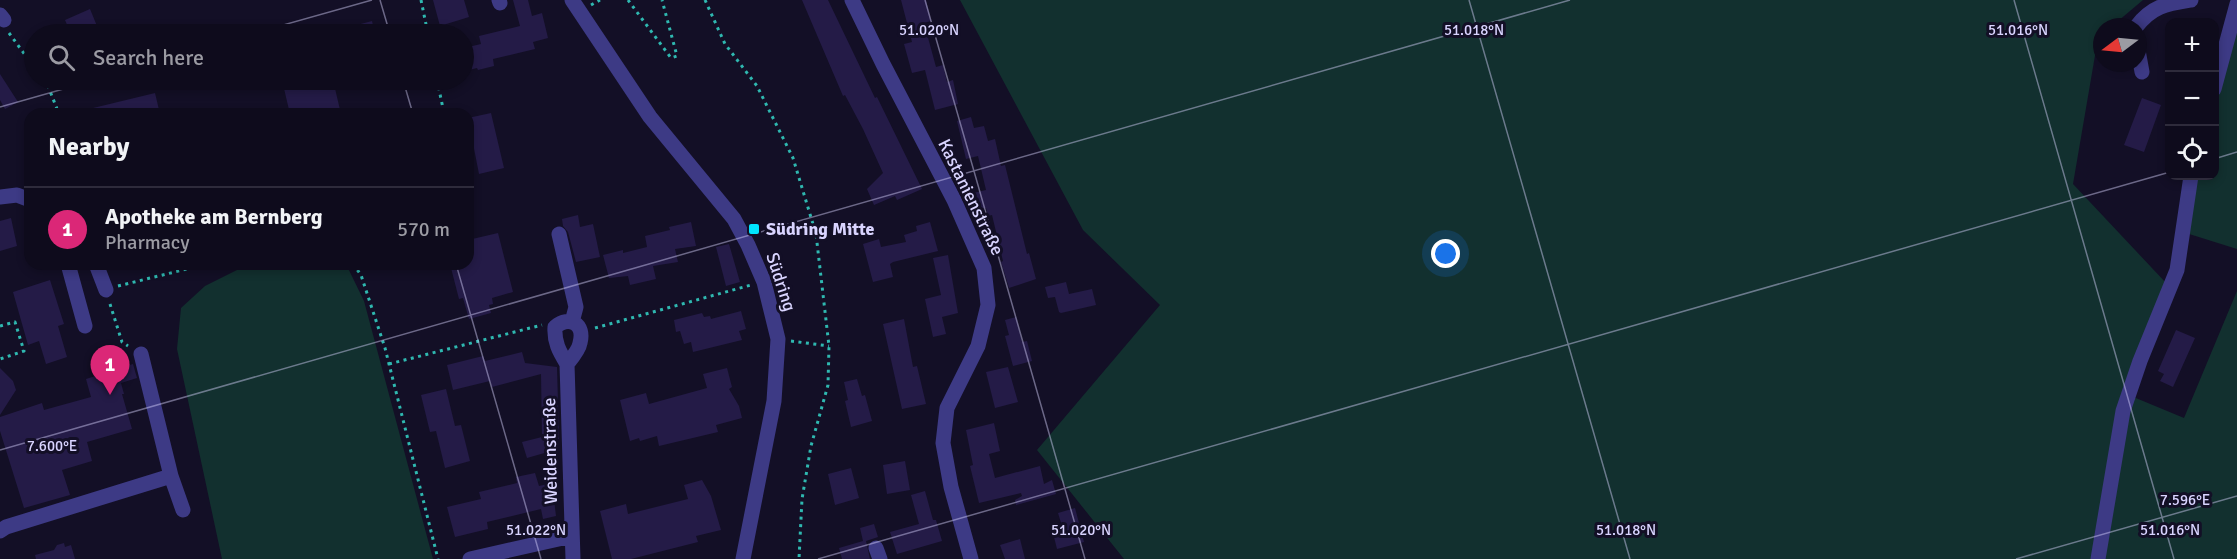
<!DOCTYPE html>
<meta charset="utf-8">
<style>
body{margin:0;font-family:Signika,sans-serif;background:#1c1929;color:#f1f3f6}
.controls{position:absolute;right:18px;top:18px;display:grid;overflow:hidden;border-radius:12px;box-shadow:0 3px 9px #0003}
.controls button{width:54px;height:54px;display:grid;place-items:center;padding:0;border:0;border-bottom:2px solid #2e2b3b;background:#0e0b1c;color:#f1f3f6;font:30px sans-serif}
.compass{position:absolute;left:2093px;top:18px;width:54px;height:54px;border-radius:50%;background:#0e0b1c;box-shadow:0 3px 9px #0003;rotate:254deg}
.you{position:absolute;left:1446px;top:254px;width:21px;height:21px;margin:-15px;border:4px solid #fff;border-radius:50%;background:#1a73e8;box-shadow:0 0 0 9px #1a73e833}
.badge{display:grid;place-items:center;width:39px;height:39px;border-radius:50%;background:#db2777;color:#fff;font-size:20px;font-weight:700}
.pin{position:absolute;translate:-50% -50px;filter:drop-shadow(0 2px 3px #0008)}
.pin::after{content:'';position:absolute;top:32px;width:21px;height:18px;background:inherit;clip-path:polygon(0 0,100% 0,50% 100%)}
.list{margin:0;padding:0;list-style:none}
h2{display:flex;justify-content:space-between;align-items:center;height:78px;margin:0;padding:0 24px;font-size:26px}
h2 small{font-size:20px;font-weight:400;color:#9b9ba3}
.list li{display:grid;grid-template-columns:39px 1fr auto;gap:18px;align-items:center;box-sizing:border-box;height:84px;padding:0 24px;border-top:2px solid #2e2b3b}
.list b{display:block;font-size:22px;white-space:nowrap}
.list p{margin:0;font-size:20px;white-space:nowrap;color:#9b9ba3}
.list em{font-size:20px;font-style:normal;color:#9b9ba3}
.icon{flex:none;width:33px;height:33px;fill:none;stroke:currentColor;stroke-width:2;stroke-linecap:round;stroke-linejoin:round}
.map{position:relative;flex:none;width:2237px;height:559px;overflow:hidden}
.search{position:absolute;background:#0e0b1c;box-shadow:0 3px 9px #0003;left:24px;top:24px;width:450px;height:66px;display:flex;align-items:center;gap:15px;box-sizing:border-box;padding:0 21px;border-radius:33px;color:#9b9ba3;font-size:22px}
.panel{position:absolute;background:#0e0b1c;box-shadow:0 3px 9px #0003;left:24px;top:108px;width:450px;height:162px;border-radius:18px}
.map>svg:first-child{display:block}
.green{fill:#12302f}
.building{fill:#241b47}
.lines{fill:none;stroke-linecap:round;stroke-linejoin:round}
.path{stroke:#2fb8b0;stroke-width:3;stroke-dasharray:3 4.5;stroke-linecap:butt}
.minor{stroke:#3d3a85;stroke-width:15}
.ticks{fill:none;stroke:#d9d4ff;stroke-width:1.5;stroke-opacity:0.45}
.poi-dot{fill:#00e5ff;stroke:#130f26;stroke-width:2}
.labels{text-anchor:middle;dominant-baseline:central;stroke-width:6;stroke-linejoin:round;paint-order:stroke}
.street-label{font-size:18px;fill:#d9d4ff;stroke:#130f26}
.poi-label{font-size:18px;font-weight:bold;fill:#d9d4ff;stroke:#130f26;text-anchor:start}
.ticks-label{font-size:15px;text-anchor:middle;fill:#d9d4ff;stroke:#130f26;stroke-width:6;stroke-linejoin:round;paint-order:stroke}
</style>
<div class="map">
<svg width="2237" height="559" viewBox="0 0 2237 559">
<rect width="100%" height="100%" fill="#130f26"/>
<!-- green -->
<path class="green" d="M960 0H2143L2111 27H2102V34L2098 38 2073 184 2167 284 2137 358 2095 559H1124L1037 450 1160 305 1083 230Z
M2237 16V249L2186 233 2193 176H2214L2215 99Z
M249 264H346L364 301 433 559H222L177 349 181 308 205 286Z
M2237 291V559H2101L2131 396 2184 418Z"/>
<!-- building -->
<path class="building" d="M433 0H464L469 17 440 26Z
M513 0H528L532 16 542 13 548 38 533 42 535 49 493 59 494 66 478 70 477 68 469 70 464 48 481 44 479 36 520 26Z
M802 0H828L875 98 877 97 922 189 897 200 895 196 874 205 867 189 883 173 863 129 845 95 843 96Z
M901 0H926L931 21 924 23 936 67 943 65 947 82 953 80 958 104 935 110 925 70 912 73 904 44 912 42Z
M90 9 97 26 71 34 65 20Z
M372 21 375 34H339L338 30Z
M0 74 18 102 5 109 0 100Z
M282 80H333L341 114H290Z
M155 93 160 114H89V109Z
M2142 98 2161 105 2144 152 2124 145Z
M491 113 504 168 479 174 468 118Z
M971 117 974 128 984 126 988 141 995 139 1001 166 1005 165 1027 254 1029 253 1036 279 1009 288 1001 262 1003 261 992 215 988 216 986 208 978 210 973 193 986 190 978 156 966 159 957 121Z
M578 215 580 227 593 224 600 257 576 262 568 232 563 226 562 219Z
M11 218 17 246 0 251V221Z
M691 222 696 246 675 249 678 262 653 266 656 279 630 285 628 276 609 278 603 255 623 250V253L647 247 645 236 670 230 669 227Z
M930 222 938 251 893 262 890 264 893 277 873 282 863 244 879 239 881 247 906 242 904 235 917 231 916 226Z
M498 233 513 292 492 298 493 304 489 305 491 313 469 319 463 298 459 299 450 264H468V240Z
M729 244 740 282 726 286 716 247Z
M948 255 958 313 942 317 946 334 933 337 925 299 941 295 933 258Z
M50 280 64 324 58 326 67 357 46 364 39 341 28 345 13 292Z
M1066 282 1069 294 1092 289 1096 305 1061 313 1059 312 1055 297 1048 298 1045 287Z
M741 311 746 329 739 331 742 340 693 352 691 342 684 344 680 331 676 332 674 320 702 313 704 317 710 316 711 319Z
M1016 317 1022 342 1027 341 1032 361 1013 366 1005 336 1009 335 1005 320Z
M904 319 913 367 917 366 926 404 902 409 883 324Z
M2176 330 2195 338 2173 387 2160 381 2164 374 2158 371Z
M522 352 525 363 557 367 559 439H544L548 452 527 458 522 442 542 437 541 374 492 387 490 381 453 390 447 365 483 356 485 361Z
M133 364 137 378 121 383 124 394H122L132 429 87 442 92 461 62 470 70 495 24 508 0 431V417L42 403 44 410 91 397 86 379Z
M1008 367 1018 402 995 408 986 372Z
M0 368 13 381 16 390 0 415Z
M727 368 732 387 729 389 739 406 742 418 716 425 718 432 659 446 657 436 640 441 639 438 630 441 620 400 646 393 649 404 707 388 703 374Z
M857 379 862 396 865 395 872 421 851 427 845 401 848 400 844 382Z
M446 389 455 426 461 425 470 461 445 468 436 431 430 432 421 395Z
M994 423 1000 451 989 454 995 478 1040 466 1044 484 1052 480 1056 494 1016 505 1015 500 1022 496 1021 493 979 503 970 466 973 465 966 430Z
M905 461 910 490 887 494 883 465Z
M851 468 859 498 835 505 828 474Z
M535 473 539 486 552 483 556 516 543 519 541 509 487 522 488 529 455 537 447 507 481 499 479 492 517 483 516 477Z
M702 480 711 496 721 530 696 536 698 542 631 559H612L600 511 626 504 628 514 688 499 684 485Z
M925 491 933 520H936L942 541 897 554 890 532 919 524 911 495Z
M1075 508 1084 542 1057 549 1052 529 1062 526 1058 513Z
M874 524 878 537 866 541 870 559H842L839 548 863 541 860 528Z
M1020 539 1025 559H1005L1000 545Z
M64 543 65 547 71 545 75 559H36L35 555 54 550 57 545Z"/>
<g class="lines">
<!-- path -->
<path class="path" d="M421 0 428 34
M628 0 671 58 677 56 662 0
M705 0 725 44 757 86 793 158 816 234 829 346 828 385 811 446 802 499 799 559
M591 5 600 0
M9 33 34 67
M43 80 48 86 59 114
M437 80 444 113
M353 264 361 275 385 348 438 559
M118 286 207 264
M110 304 122 342 128 346
M0 326 15 322 24 351 0 359
M595 328 751 285
M791 341 829 346
M389 364 542 325"/>
<!-- minor -->
<path class="minor" d="M499 0 500 3
M572 0 650 117 734 219 748 245 764 282 778 339 774 401 743 559
M852 0 883 64 954 200 984 268 988 305 978 346 947 408 943 443 951 487 971 559
M0 15 4 20
M2136 27C2152 6 2166 4 2191 0
M2138 50 2142 72
M2214 89 2237 4
M0 197 17 195 30 200
M559 234 576 307 572 322
M68 264 85 326
M96 264 106 290
M567 364C572 358 579 350 580 343 585 324 570 315 555 327 554 342 559 351 567 364L573 559
M171 476 183 510
M0 531 6 527 171 476 141 354
M876 548 880 559
M470 559 572 536
M2098 559 2123 411 2140 361 2177 270 2191 176"/>
</g>
<!-- ticks -->
<path class="ticks" d="M380 0 390 34M925 0 1085 559M1469 0 1630 559M2014 0 2174 559M251 34 372 0M403 80 413 114M0 107 95 80M2214 159 2237 152M456 264 541 559M0 450 1570 0M818 559 2170 172M2016 559 2237 496"/>
<!-- markers -->
<rect class="poi-dot" x="748" y="223" width="12" height="12" rx="3"/>
<g class="labels">
<!-- street labels -->
<g class="street-label">
<text transform="translate(971 197) rotate(64)">Kastanienstraße</text>
<text transform="translate(781 282) rotate(72)">Südring</text>
<text transform="translate(550 451) rotate(-91)">Weidenstraße</text>
</g>
<!-- poi labels -->
<g class="poi-label">
<text x="766" y="229">Südring Mitte</text>
</g>
</g>
<g class="ticks-label">
<text x="929" y="35">51.020°N</text>
<text x="1474" y="35">51.018°N</text>
<text x="2018" y="35">51.016°N</text>
<text x="52" y="451">7.600°E</text>
<text x="2185" y="505">7.596°E</text>
<text x="536" y="535">51.022°N</text>
<text x="1081" y="535">51.020°N</text>
<text x="1626" y="535">51.018°N</text>
<text x="2170" y="535">51.016°N</text>
</g>
</svg>
<div class="controls">
<button>+</button>
<button>−</button>
<button><svg class="icon" aria-label="locate" viewBox="0 0 24 24"><circle cx="12" cy="12" r="6"/><path d="M12 2v4M12 18v4M2 12h4M18 12h4"/></svg></button>
</div>
<svg class="compass" viewBox="-18 -18 36 36"><path d="M0-13l5 13h-10z" fill="#e53935"/><path d="M0 13l5-13h-10z" fill="#9b9ba3"/></svg>
<div class="you"></div>
<div class="pin badge" style="left:110px;top:395px">1</div>
<div class="search"><svg class="icon" aria-label="search" viewBox="0 0 24 24"><circle cx="10" cy="10" r="6"/><path d="M15 15l6 6"/></svg>Search here</div>
<section class="panel">
<h2>Nearby<small></small></h2>
<ul class="list">
<li><span class="badge">1</span><div><b>Apotheke am Bernberg</b><p>Pharmacy</p></div><em>570 m</em></li>
</ul>
</section>
</div>
